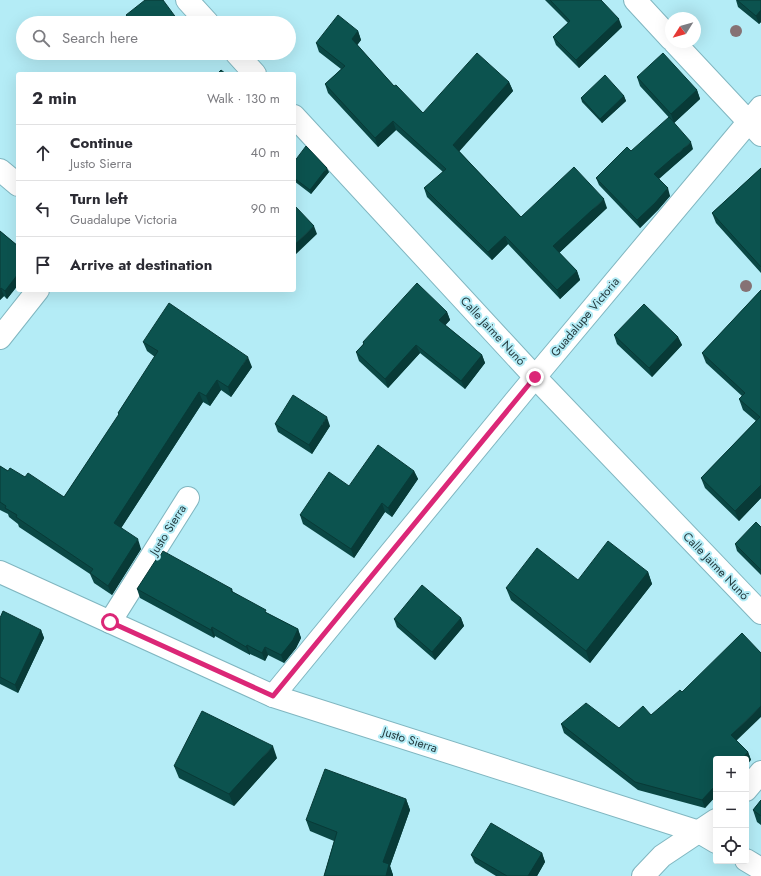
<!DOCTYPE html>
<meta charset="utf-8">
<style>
body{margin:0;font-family:Jost,sans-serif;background:#f2f2f3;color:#2b2b33}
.controls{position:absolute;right:12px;bottom:12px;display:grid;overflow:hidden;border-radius:4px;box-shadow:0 4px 16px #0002}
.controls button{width:36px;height:36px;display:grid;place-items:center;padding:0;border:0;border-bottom:1px solid #e1e1e2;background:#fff;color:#2b2b33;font:20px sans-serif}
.compass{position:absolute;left:665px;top:12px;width:36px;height:36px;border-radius:50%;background:#fff;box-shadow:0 4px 16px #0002;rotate:233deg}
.stop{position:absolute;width:12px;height:12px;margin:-9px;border:3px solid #db2777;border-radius:50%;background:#fff}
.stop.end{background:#db2777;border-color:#fff;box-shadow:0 1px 4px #0008}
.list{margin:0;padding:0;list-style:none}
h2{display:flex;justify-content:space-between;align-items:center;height:52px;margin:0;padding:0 16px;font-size:17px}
h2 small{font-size:13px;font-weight:400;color:#7c7c81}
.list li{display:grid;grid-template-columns:26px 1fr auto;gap:12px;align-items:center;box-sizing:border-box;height:56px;padding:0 16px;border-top:1px solid #e1e1e2}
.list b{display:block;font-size:15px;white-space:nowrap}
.list p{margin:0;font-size:13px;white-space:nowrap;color:#7c7c81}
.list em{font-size:13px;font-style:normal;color:#7c7c81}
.icon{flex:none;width:22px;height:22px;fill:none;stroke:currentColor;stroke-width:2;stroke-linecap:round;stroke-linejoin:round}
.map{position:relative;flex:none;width:761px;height:876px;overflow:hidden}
.search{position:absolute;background:#fff;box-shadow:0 4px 16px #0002;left:16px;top:16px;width:280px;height:44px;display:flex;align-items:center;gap:10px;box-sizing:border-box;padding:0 14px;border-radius:22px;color:#7c7c81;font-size:15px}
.panel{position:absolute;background:#fff;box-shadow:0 4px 16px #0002;left:16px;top:72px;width:280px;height:220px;border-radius:4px}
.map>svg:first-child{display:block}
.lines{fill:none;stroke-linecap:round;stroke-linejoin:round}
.minor-casing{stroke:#80b6c0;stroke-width:24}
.secondary-casing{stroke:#80b6c0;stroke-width:24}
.minor{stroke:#fff;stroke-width:22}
.secondary{stroke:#fff;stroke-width:22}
.tree{fill:#867274}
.wall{fill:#0a4744}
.shaded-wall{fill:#083a37}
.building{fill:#0c534f;stroke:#083a37}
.route{stroke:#db2777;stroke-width:5}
.labels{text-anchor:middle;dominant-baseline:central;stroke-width:4;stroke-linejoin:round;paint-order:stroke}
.street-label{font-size:12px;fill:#233a3e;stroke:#b4ecf6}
</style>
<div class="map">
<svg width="761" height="876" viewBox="0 0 761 876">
<rect width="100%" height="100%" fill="#b4ecf6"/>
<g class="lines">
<!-- minor casing -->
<g class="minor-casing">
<path id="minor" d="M187 0 208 23
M635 0 671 39
M674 42 761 135
M236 53 255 74
M294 116 535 377 761 613
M0 170 18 185
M0 338 38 290
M110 622 188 498
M273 696 535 377 761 107
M746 790 761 772
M643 876 662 856 716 820"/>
</g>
<!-- secondary casing -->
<g class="secondary-casing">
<path id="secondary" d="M0 572 273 696 699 832 716 842
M746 860 761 869"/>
</g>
<!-- minor -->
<use href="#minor" class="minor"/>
<!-- secondary -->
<use href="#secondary" class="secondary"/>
</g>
<!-- trees -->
<g class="tree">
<circle cx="736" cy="31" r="6"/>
<circle cx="746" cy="286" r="6"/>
</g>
<!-- wall -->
<path class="wall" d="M545 0H601L622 27 579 68 556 45 553 37 568 23Z
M736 0H761V22L759 24 738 7Z
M126 15 177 19 179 23H129Z
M358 31 361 40 357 45 394 86 423 113 509 82 513 91 459 151 521 217 607 208 559 253 577 271 580 280 560 299 508 244 492 260 427 197 424 188 443 172 396 130 378 147 328 93 325 84 341 69 319 52 316 43Z
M637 77 697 90 700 99 674 123 640 86Z
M624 96 626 101 602 123 582 102 581 98Z
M693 149 659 179 670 196 658 210 640 228 599 185 596 178Z
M294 162 329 172 311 194 294 181Z
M761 168V273L716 223 712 213Z
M0 231 18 246V285L7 299 4 296 0 300Z
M761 290V498L739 521 705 488 701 478 756 421 743 410 739 399 742 396 706 363 702 353Z
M447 312 450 320 445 325 482 355 485 363 465 389 420 353 388 388 359 361 356 352 363 344V342Z
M614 335 678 337 682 345 652 377 617 344Z
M143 342 252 367 231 397 221 390 210 406 203 402 121 528 141 549 112 595 94 583 90 574 19 527 18 524 9 517 8 514 0 510V466L8 471 25 477 64 497 119 415 118 413 155 357 147 351Z
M275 424 330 426 312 454 278 432Z
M414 471 418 479 392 517 385 512 354 558 303 524 300 515 349 486Z
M761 527V575L737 551 735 544Z
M160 556 232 589 233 592 267 613 298 629 301 638 296 648 284 663 268 655 265 661 250 654V655L215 636 214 638 140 598 137 589Z
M648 572 652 584 590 663 511 600 506 588Z
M0 618 41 630 44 638 18 693 0 684Z
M461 618 464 626 435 660 397 627 394 619Z
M682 692 737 741 748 752 751 760 716 759V796L705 808 638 790 564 733 561 724 619 728 651 715Z
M277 758 234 806 179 778 174 766Z
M406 799 410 810 390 866 393 875V876H324L334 841 310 831 306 820Z
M761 800V825L757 822 753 810Z
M542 853 545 862 537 876H496L475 863 471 855Z"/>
<!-- shaded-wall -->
<path class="shaded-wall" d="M761 10V22L759 24 756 16Z
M177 19 179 23H171Z
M619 19 622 27 579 68 576 60Z
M358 31 361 40 355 48 352 39Z
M509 82 513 91 457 154 453 145Z
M697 90 700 99 674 123 671 114Z
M624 96 626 101 602 123 600 119Z
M393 121 396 130 378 147 375 138Z
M691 142 693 149 656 181 654 174Z
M327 168 329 172 311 194 310 190Z
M668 188 670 196 658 210 640 228 637 220Z
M604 199 607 208 557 255 553 246Z
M314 226 317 234 294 256V245Z
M505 236 508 244 492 260 488 252Z
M577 271 580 280 560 299 557 290Z
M18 274V285L7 299 5 291Z
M1 288 4 296 0 300V289Z
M447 312 450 320 442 329 439 320Z
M678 337 682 345 652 377 649 368Z
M416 345 420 353 388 388 385 379Z
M482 355 485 363 465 389 461 381Z
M248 357 252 367 231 397 228 387Z
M217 380 221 390 210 406 206 396Z
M199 392 203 402 118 533 114 523Z
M327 417 330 426 312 454 309 445Z
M414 471 418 479 392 517 388 508Z
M761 485V498L739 521 735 511Z
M382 503 385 512 354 558 351 549Z
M138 539 141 549 112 595 108 586Z
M648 572 652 584 590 663 586 651Z
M461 618 464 626 435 660 432 652Z
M212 627 215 636 214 638 211 630Z
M298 629 301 638 296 648 284 663 281 655Z
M41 630 44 638 18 693 15 685Z
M247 645 250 654V655L246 647Z
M265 647 268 655 265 661 262 653Z
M761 706V717L734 743 731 735Z
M273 746 277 758 234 806 229 794Z
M748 752 751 760 746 766V759H742Z
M716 785V796L705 808 702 800Z
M406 799 410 810 390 866 393 875V876H386L383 862Z
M542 853 545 862 537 876H528Z"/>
<!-- building -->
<path class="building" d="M145 0H163L177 19 171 23H133L126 15Z
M550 0H601L619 19 576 60 553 37 570 21Z
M737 0H761V10L756 16Z
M338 15 358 31 352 39 394 86 396 85 423 113 477 53 509 82 453 145 521 217 574 167 604 199 553 246 577 271 557 290 505 236 488 252 424 188 446 169 393 121 375 138 325 84 345 66 316 43Z
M663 53 697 90 671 114 637 77Z
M221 70 226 74H217Z
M605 75 624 96 600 119 581 98Z
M669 117 691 142 654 174 668 188 655 203 637 220 596 178 627 147 631 151Z
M306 146 327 168 310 190 294 178V162Z
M761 168V267L712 213Z
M296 207 314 226 294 245V209Z
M0 231 18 246V274L5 291 1 288 0 289Z
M417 283 447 312 439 320 482 355 461 381 416 345 385 379 356 352 364 344 363 342Z
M761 290V485L735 511 701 478 760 417 739 399 745 393 702 353Z
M169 303 248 357 228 387 217 380 206 396 199 392 114 523 138 539 108 586 90 573 93 569 16 517 17 515 5 508 6 506 0 502V466L8 471 10 468 25 477 28 473 64 497 119 414 118 413 158 351 143 342Z
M644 304 678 337 649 368 614 335Z
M293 395 327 417 309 445 275 424Z
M378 445 414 471 388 508 382 503 351 549 300 515 329 472 349 486Z
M756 522 761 527V570L735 544Z
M608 541 648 572 586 651 506 588 537 548 578 580Z
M163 551 232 589 231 591 266 610 265 612 298 629 293 640 281 655 265 647 262 653 247 645 246 647 212 627 211 630 137 589 159 555 160 556Z
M422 585 461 618 432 652 394 619Z
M3 611 41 630 15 685 0 677V618Z
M742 633 761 653V706L731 735 748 752 742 759H716V785L702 800 635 782 561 724 586 703 619 728 643 706 651 715 680 690 682 692Z
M202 711 273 746 229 794 174 766Z
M325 769 406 799 383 862 389 864 386 876H324L337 832 306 820Z
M761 800V816L753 810Z
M491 823 542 853 528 876H507L471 855Z"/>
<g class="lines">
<!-- route -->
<path class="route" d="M110 622 273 696 535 377"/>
</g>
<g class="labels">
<!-- street labels -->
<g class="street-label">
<text transform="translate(585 317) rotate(-50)">Guadalupe Victoria</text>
<text transform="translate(493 331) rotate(47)">Calle Jaime Nunó</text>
<text transform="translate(168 530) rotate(-58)">Justo Sierra</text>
<text transform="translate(716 566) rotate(46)">Calle Jaime Nunó</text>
<text transform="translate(410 740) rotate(18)">Justo Sierra</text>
</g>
</g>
</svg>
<div class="controls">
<button>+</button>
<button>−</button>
<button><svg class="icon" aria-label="locate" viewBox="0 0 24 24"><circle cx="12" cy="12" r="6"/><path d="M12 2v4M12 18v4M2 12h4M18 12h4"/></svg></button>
</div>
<svg class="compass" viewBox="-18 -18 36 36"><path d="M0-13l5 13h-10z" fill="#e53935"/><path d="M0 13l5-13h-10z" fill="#7c7c81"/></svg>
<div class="stop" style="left:110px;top:622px"></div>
<div class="stop end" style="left:535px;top:377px"></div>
<div class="search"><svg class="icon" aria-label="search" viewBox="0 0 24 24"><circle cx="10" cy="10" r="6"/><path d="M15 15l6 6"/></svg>Search here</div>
<section class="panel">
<h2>2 min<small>Walk · 130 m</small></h2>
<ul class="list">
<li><svg class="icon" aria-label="ahead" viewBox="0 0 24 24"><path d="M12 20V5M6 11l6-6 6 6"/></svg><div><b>Continue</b><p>Justo Sierra</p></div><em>40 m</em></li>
<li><svg class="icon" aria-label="left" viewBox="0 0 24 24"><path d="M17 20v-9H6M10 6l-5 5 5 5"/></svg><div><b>Turn left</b><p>Guadalupe Victoria</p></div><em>90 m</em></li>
<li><svg class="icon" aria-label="arrive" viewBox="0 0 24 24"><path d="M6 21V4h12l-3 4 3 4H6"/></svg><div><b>Arrive at destination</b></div></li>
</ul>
</section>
</div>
